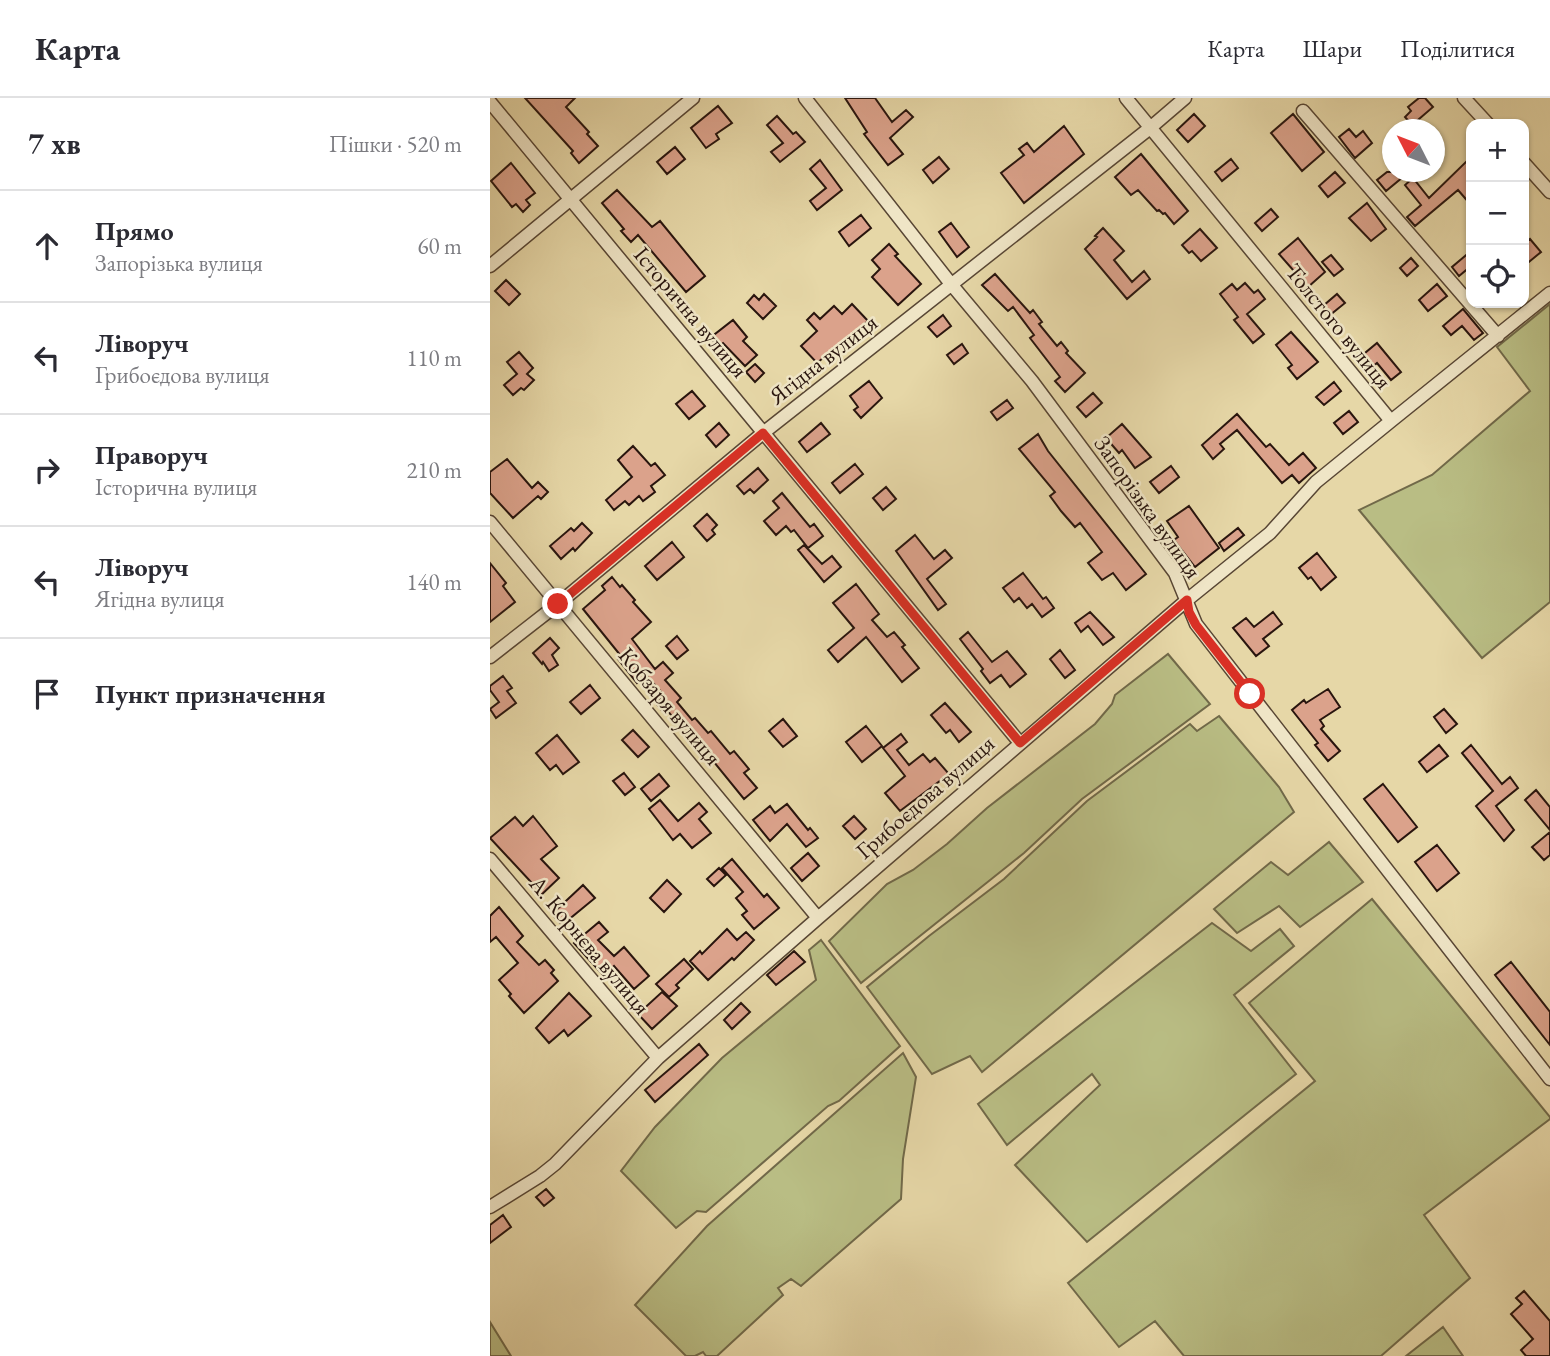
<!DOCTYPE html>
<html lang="uk">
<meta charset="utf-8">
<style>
body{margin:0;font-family:"EB Garamond",serif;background:#f2f2f3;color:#2b2b33}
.controls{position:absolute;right:21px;top:21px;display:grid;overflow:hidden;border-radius:14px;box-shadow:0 2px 5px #0004}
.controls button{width:63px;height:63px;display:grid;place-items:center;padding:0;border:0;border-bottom:2px solid #e1e1e2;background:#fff;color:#2b2b33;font:35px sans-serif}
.compass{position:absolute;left:892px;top:21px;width:63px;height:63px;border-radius:50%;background:#fff;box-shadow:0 2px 5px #0004;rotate:312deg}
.stop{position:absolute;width:21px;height:21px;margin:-16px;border:5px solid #d93025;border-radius:50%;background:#fff}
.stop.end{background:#d93025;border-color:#fff;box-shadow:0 2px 7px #0008}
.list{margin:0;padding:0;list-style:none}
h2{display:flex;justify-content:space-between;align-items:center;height:91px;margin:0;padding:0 28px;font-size:30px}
h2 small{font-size:23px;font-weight:400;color:#7c7c81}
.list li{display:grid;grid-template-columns:46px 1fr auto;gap:21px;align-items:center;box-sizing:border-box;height:112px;padding:0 28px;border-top:2px solid #e1e1e2}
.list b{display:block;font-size:26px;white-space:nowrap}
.list p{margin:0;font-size:23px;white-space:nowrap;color:#7c7c81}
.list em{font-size:23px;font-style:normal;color:#7c7c81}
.icon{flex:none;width:38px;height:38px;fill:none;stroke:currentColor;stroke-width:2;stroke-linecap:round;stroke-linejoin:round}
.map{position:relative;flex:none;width:1060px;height:1258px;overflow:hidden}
header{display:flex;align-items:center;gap:42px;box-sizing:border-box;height:98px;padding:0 35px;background:#fff;border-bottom:2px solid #e1e1e2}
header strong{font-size:33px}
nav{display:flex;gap:38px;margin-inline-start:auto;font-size:24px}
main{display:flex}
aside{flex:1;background:#fff}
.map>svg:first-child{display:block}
.green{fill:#b9bd84;stroke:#716949;stroke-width:2}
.building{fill:#dba28b;stroke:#29150e;stroke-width:2}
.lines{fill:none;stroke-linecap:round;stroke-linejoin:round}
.street-casing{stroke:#584634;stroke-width:15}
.street{stroke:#efe5c6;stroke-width:12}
.route{stroke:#d93025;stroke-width:9}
.labels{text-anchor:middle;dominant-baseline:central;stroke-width:5;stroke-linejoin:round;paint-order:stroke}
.street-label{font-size:23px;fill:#29150e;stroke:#efe5c6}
</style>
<header>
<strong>Карта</strong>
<nav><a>Карта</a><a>Шари</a><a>Поділитися</a></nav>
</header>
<main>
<aside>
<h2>7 хв<small>Пішки · 520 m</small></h2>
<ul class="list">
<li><svg class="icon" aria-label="ahead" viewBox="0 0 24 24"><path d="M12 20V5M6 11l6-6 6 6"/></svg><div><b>Прямо</b><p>Запорізька вулиця</p></div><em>60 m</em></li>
<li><svg class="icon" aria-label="left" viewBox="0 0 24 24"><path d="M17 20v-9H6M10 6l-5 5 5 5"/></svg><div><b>Ліворуч</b><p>Грибоєдова вулиця</p></div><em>110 m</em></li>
<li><svg class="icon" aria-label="right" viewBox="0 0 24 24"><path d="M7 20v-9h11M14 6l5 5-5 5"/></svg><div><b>Праворуч</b><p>Історична вулиця</p></div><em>210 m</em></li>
<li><svg class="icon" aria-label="left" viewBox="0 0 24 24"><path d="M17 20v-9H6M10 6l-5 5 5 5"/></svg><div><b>Ліворуч</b><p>Ягідна вулиця</p></div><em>140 m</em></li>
<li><svg class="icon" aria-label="arrive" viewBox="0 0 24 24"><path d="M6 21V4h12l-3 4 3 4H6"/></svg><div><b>Пункт призначення</b></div></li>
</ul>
</aside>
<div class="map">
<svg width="1060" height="1258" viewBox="0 0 1060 1258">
<rect width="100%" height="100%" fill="#e6d7a7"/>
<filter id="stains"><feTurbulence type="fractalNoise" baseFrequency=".00286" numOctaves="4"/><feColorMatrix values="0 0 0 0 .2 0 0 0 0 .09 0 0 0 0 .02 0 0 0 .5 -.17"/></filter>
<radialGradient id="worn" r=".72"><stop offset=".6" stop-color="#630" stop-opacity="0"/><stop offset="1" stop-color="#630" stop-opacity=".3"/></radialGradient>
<!-- green -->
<path class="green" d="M1060 206V504L992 560 869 412 942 377 1040 293 1007 249Z
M678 556 720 606 592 701 534 755 371 885 339 843 397 786 423 772 457 746 497 710 605 626 622 606 625 597Z
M729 618 789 689 804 714 492 974 480 958 442 976 377 889 439 838 514 781 597 703 700 626 707 633Z
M839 744 873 784 810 829 789 808 747 835 724 811 781 764 798 777Z
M882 801 1060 1019V1021L934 1117 980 1180 891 1258H694L665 1223 629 1249 578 1185 825 983 759 905Z
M722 825 761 853 790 831 804 848 744 897 806 976 597 1144 525 1067 610 987 602 976 517 1047 488 1006Z
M331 842 410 948 349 1003 338 1008 216 1114 207 1113 186 1130 131 1073 165 1029 232 960 326 882 319 852Z
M413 955 426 979 413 1061 411 1101 311 1188 301 1181 288 1190 293 1197 227 1258H216L213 1254 205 1258H196L145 1207 217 1128Z
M0 1224 21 1258H0Z
M953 1229 973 1258H916Z"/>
<!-- building -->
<path class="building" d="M35 0H85L76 9 99 34 97 36 108 48 89 65 81 55 83 53Z
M355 0H385L402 24 416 12 423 19 400 40 413 56 398 67 374 36 377 34Z
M929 0H935L943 9 922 27 915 19 921 13 918 9Z
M228 8 242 25 226 36 229 41 216 50 201 30Z
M704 16 715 28 698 44 687 32Z
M803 16 834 54 812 73 781 35Z
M287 18 303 36 306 34 315 44 290 64 281 54 293 45 277 27Z
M574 28 594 56 534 105 511 75 534 57 529 51 537 45 544 54Z
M859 31 866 39 873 33 882 45 865 60 849 39Z
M185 49 195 61 177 76 167 64Z
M651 56 698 113 684 126 675 115 673 116 669 112 667 113 648 92 641 97 625 79Z
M449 59 459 71 443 85 433 72Z
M981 59V107L968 92 925 128 917 119 931 107 915 87 923 80 939 100Z
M741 61 748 70 732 83 725 74Z
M330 62 352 92 327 112 320 103 336 90 320 71Z
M21 65 45 95 36 102 40 107 33 114 26 106 22 109 1 83Z
M845 74 855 85 838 99 829 88Z
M897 74H919L896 93 887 82Z
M127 92 162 129 170 123 215 178 196 194 148 137 141 144 131 133 134 131 112 105Z
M877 105 896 131 881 143 859 120Z
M781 111 788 119 772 133 765 125Z
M371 117 381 130 359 148 349 134Z
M461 125 479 149 467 159 449 134Z
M613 130 634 153 624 162 642 184 654 173 660 181 637 201 595 151 607 139 605 138Z
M710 131 727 150 711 163 702 153 699 155 692 147Z
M808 140 835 174 818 189 789 156Z
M1040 141 1051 154 1034 168V146Z
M399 146 408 156 405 158 431 186 408 207 382 179 390 171 382 162Z
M981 153V168L969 178 962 169Z
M841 157 853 171 844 178 832 164Z
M921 160 928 168 917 178 910 170Z
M505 176 540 215 543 212 552 224 549 226 567 248 571 244 578 253 576 255 595 275 575 294 565 283 570 279 540 240 544 237 523 209 518 213 492 187Z
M16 182 30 196 19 207 5 193Z
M755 185 764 195 768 192 775 201 757 216 774 236 763 245 744 222 748 219 730 196 742 186 747 192Z
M947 186 957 198 938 213 929 202Z
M274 196 286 208 273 221 257 205 264 197 269 202Z
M847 196 855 205 840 217 833 208Z
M362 206 378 223 327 265 311 248 327 233 317 222 324 215 330 221 344 208 352 216Z
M973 211 993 235 984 242 972 228 961 237 953 228Z
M453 217 461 228 447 239 438 229Z
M243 222 257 239 253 243 267 257 255 268 233 245 228 249 220 240Z
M801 234 828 264 807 281 798 270 802 267 786 247Z
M887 245 911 274 901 282 887 265 879 272 869 260Z
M472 246 478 255 464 266 457 257Z
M29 254 43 270 37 276 44 282 34 292 31 290 23 297 14 287 27 276 17 264Z
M265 266 274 275 265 284 256 274Z
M379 283 392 300 371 320 364 312 368 309 360 298Z
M844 284 851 293 834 307 826 299Z
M202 293 215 308 199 321 186 306Z
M603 295 612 305 596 319 587 309Z
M517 302 523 310 507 322 501 314Z
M859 313 868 324 853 336 844 325Z
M747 316 776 349 780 346 799 367 813 355 826 370 809 385 802 377 792 385 747 332 730 346 734 351 723 361 712 347Z
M229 325 239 337 226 349 216 337Z
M331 325 340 336 317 354 309 344Z
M632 326 661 359 645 370 632 352 629 355 616 340Z
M548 336 558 353 656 476 636 492 623 475 612 482 598 465 612 454 590 425 585 429 571 413 560 398 565 394 529 351Z
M143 348 161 368 165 365 175 377 161 388 165 394 153 403 149 398 139 407 135 403 124 412 116 402 142 379 128 362Z
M17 361 42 390 48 384 58 394 51 401 48 398 23 420 0 395V374Z
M365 366 373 376 350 395 342 385Z
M681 368 689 379 669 395 660 384Z
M268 370 278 382 264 395 260 391 254 396 247 388Z
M396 389 406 401 393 412 383 400Z
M292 395 320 429 324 426 333 438 318 450 304 432 301 434 296 428 286 437 274 423 289 410 283 403Z
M699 408 729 450 705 469 684 442 688 439 677 423Z
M217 416 227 427 222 432 225 436 217 443 204 428Z
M92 425 102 435 85 453 83 450 71 461 60 448 81 430 84 433Z
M748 430 754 437 734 453 729 445Z
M425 437 444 461 455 452 462 460 437 481 456 506 448 512 406 453Z
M182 444 194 459 167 482 155 468Z
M314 447 332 466 342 458 351 469 334 484 308 452Z
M827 455 846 479 831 492 821 479 818 481 809 470Z
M0 465 16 485 13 488 25 504 0 524Z
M533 475 553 501 556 499 564 510 552 519 542 506 537 510 529 500 524 504 513 490Z
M122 479 130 489 132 487 145 502 143 504 161 524 142 541 165 571 173 564 183 575 175 582 191 600 187 604 202 622 205 620 218 635 221 633 240 656 244 653 259 671 254 675 267 690 254 701 215 653 212 656 177 612 174 615 165 604 174 597 156 577 147 585 128 561 131 558 93 511 115 492 112 488Z
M366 486 389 516 382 522 397 539 404 534 415 547 412 549 429 570 412 584 376 539 348 564 338 552 364 530 343 505Z
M600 514 624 539 613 547 598 528 591 534 585 525Z
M783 514 792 526 773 541 779 548 766 558 743 530 756 520 764 529Z
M478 534 502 564 517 553 536 576 520 589 511 577 500 585 491 573 493 571 470 541Z
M187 538 198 552 187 561 176 548Z
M60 540 69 550 62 557 68 567 59 573 53 564 52 566 43 555Z
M570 552 585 572 575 580 560 561Z
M13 578 22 590 17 593 26 605 6 620 0 611 9 604 0 592V588Z
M100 587 110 600 91 616 80 604Z
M838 591 850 609 830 622 834 628 831 631 850 653 838 663 825 647 828 645 802 612 814 602 816 605Z
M455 605 481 634 469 644 460 632 456 635 441 617Z
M954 611 967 626 956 635 944 619Z
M293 621 307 638 293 649 279 633Z
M376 628 392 648 372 664 356 644Z
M143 632 159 649 148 659 132 642Z
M411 636 417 644 407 652 419 667 433 656 440 664 445 660 459 676 410 713 395 695 415 678 393 650Z
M67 637 89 664 73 676 66 667 60 672 46 655Z
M949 647 958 658 937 674 929 664Z
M981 647 1012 686 1020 679 1028 690 1006 708 1024 732 1014 743 986 708 1003 693 972 655Z
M134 675 145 689 135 697 123 683Z
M169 676 179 688 161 703 151 691Z
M893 686 927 729 908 744 874 701Z
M1046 692 1060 709V732L1035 702Z
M170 702 188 723 209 705 217 714 209 721 221 735 202 750 190 736 183 742 159 711Z
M297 706 318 732 320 730 328 740 316 749 297 726 280 743 263 722 280 708 285 715Z
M43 718 67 748 51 761 69 780 49 799 38 787 41 784 0 740 25 719 33 728Z
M364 718 376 731 365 741 353 728Z
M1060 734V757L1054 762 1042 749Z
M947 747 969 775 947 793 925 764Z
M318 755 329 768 312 783 301 770Z
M242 761 274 799 277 796 289 810 264 831 252 817 257 813 246 800 253 794 232 770Z
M229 770 236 777 224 788 217 781Z
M177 782 191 796 174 814 160 800Z
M93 787 105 800 72 827 62 816Z
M9 809 33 838 27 844 49 867 55 862 64 872 61 875 68 883 34 915 19 898 21 896 9 882 28 865 6 839 0 844V818Z
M109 824 118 834 108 842 124 858 134 849 159 878 144 891 124 868 114 878 84 845Z
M237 831 247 842 256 834 264 842 244 862 242 860 218 882 200 863 210 853 212 856Z
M304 853 315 864 286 887 277 877Z
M194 861 203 871 186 887 189 890 179 899 166 886Z
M1021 864 1060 914V947L1005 877Z
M172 894 187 908 162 931 148 916Z
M79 895 101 918 78 938 74 932 59 945 46 930Z
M251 905 260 914 242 931 234 922Z
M209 946 218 957 165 1004 155 992Z
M56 1091 64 1100 54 1108 46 1099Z
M13 1117 21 1129 0 1145V1127Z
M1034 1193 1060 1223V1258H1036L1031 1252 1043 1241 1021 1216 1032 1206 1026 1200Z"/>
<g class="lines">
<!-- street casing -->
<g class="street-casing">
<path id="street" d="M315 0 461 186 542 283 685 475 706 526 1060 981
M636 0 901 323 1060 195
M974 0 998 26
M0 4 530 645
M813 13 1008 238
M1034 65 1060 94
M0 168 203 0
M0 424 328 820
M0 559 68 506 273 335 660 30 695 0
M0 761 168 960
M0 1109 50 1078 65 1066 168 960 328 820 697 502 780 435 826 384 901 323"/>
</g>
<!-- street -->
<use href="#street" class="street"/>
</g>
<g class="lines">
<!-- route -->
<path class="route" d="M68 506 273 335 530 645 697 502 699 514 706 527 760 596"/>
</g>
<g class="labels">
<!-- street labels -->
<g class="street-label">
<text transform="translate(201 214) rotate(50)">Історична вулиця</text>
<text transform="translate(849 228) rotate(51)">Толстого вулиця</text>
<text transform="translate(333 261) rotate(-38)">Ягідна вулиця</text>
<text transform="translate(658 409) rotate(55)">Запорізька вулиця</text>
<text transform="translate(180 608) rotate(50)">Кобзаря вулиця</text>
<text transform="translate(435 699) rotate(-41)">Грибоєдова вулиця</text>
<text transform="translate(100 847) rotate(50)">А. Корнєва вулиця</text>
</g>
</g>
<rect width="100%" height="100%" filter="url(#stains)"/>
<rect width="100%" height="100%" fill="url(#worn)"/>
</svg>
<div class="controls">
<button>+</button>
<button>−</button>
<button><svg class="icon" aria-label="locate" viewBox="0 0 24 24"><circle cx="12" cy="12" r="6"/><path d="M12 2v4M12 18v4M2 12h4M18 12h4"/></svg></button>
</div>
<svg class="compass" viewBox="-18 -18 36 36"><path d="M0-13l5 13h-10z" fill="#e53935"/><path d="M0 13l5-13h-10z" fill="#7c7c81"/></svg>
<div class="stop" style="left:760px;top:596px"></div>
<div class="stop end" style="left:68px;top:506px"></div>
</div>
</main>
